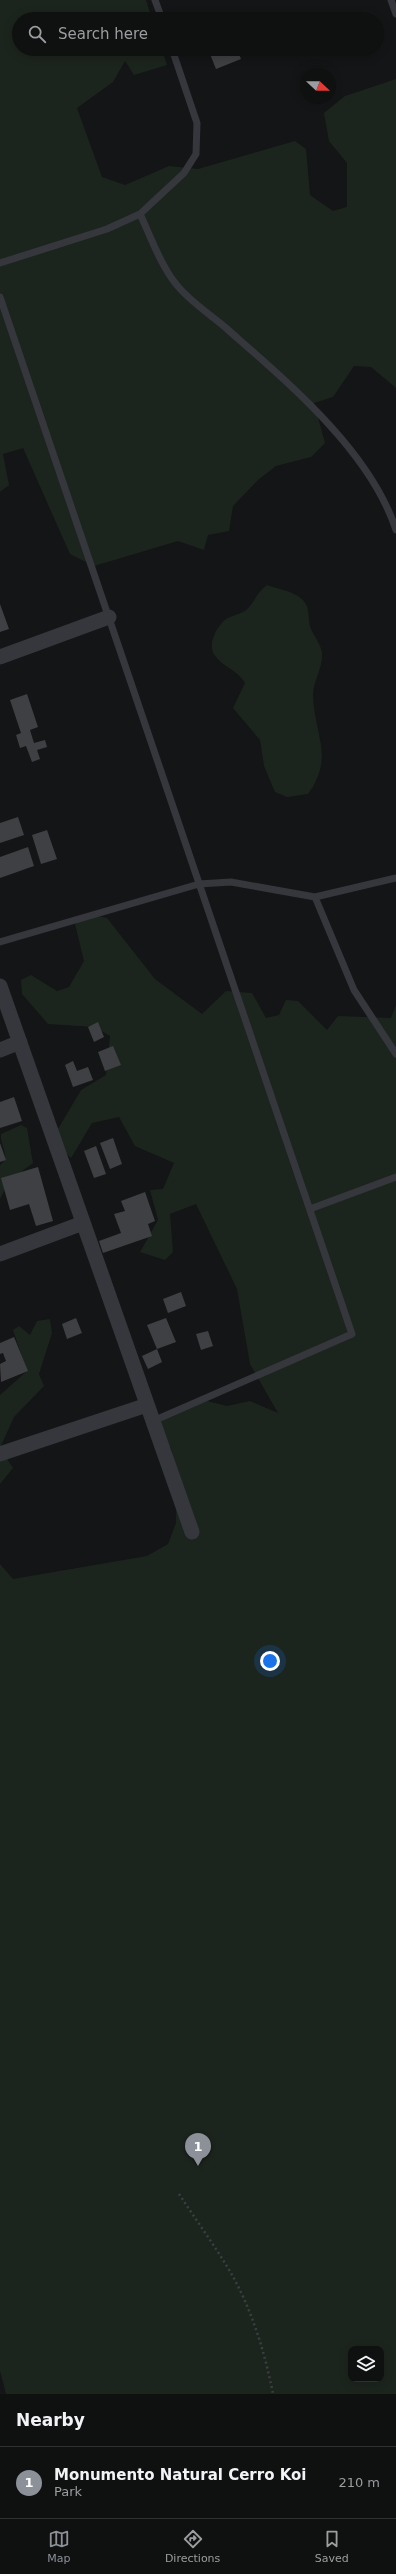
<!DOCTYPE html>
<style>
body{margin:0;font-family:"DejaVu Sans",sans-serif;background:#181919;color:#f1f3f6}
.controls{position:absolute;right:12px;bottom:12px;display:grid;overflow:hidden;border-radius:8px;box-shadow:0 2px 10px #0003}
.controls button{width:36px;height:36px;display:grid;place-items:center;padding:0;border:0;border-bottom:1px solid #2f3030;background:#0f1010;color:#f1f3f6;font:20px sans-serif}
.compass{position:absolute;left:300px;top:68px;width:36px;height:36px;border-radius:50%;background:#0f1010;box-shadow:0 2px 10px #0003;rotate:112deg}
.you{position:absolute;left:270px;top:1661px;width:14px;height:14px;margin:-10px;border:3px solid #fff;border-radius:50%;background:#1a73e8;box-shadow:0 0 0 6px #1a73e833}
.badge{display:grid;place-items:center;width:26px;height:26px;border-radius:50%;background:#8c9099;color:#fff;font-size:13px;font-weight:700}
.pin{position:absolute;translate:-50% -33px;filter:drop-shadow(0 1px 2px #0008)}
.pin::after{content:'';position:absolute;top:21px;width:14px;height:12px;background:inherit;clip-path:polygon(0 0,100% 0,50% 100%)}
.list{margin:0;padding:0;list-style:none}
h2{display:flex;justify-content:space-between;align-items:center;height:52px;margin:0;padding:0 16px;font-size:17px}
h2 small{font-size:13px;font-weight:400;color:#9b9d9f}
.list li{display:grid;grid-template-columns:26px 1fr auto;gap:12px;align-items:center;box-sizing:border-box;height:72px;padding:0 16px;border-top:1px solid #2f3030}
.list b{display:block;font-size:15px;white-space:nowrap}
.list p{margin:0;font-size:13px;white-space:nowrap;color:#9b9d9f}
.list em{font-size:13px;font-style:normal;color:#9b9d9f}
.icon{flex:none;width:22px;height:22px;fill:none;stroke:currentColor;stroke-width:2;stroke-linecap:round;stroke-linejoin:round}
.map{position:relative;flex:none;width:396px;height:2394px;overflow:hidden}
.search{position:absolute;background:#0f1010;box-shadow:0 2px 10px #0003;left:12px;right:12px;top:12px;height:44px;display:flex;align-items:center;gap:10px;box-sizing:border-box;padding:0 14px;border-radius:22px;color:#9b9d9f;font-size:15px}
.sheet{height:124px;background:#0f1010}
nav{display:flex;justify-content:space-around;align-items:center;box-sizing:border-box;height:56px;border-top:1px solid #2f3030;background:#0f1010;font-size:11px;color:#9b9d9f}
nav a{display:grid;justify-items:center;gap:2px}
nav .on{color:#8c9099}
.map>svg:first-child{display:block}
.green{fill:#1c251d;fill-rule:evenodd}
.building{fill:#3e4043}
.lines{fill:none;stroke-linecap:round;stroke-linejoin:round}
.path{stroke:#3b3e43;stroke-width:2.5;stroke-dasharray:2 3;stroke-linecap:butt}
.lane{stroke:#35373c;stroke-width:7}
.street{stroke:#35373c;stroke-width:15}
</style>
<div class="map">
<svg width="396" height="2394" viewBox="0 0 396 2394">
<rect width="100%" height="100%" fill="#141516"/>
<!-- green -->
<path class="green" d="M0 0H146L152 19H19V49H162L167 65 134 75 125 61 113 82 77 108 102 177 125 185 169 166 198 169 295 141 306 149 310 195 333 211 347 207V163L329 141 324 113 345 96 396 79V388L371 367 354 366 333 397 314 403 325 443 311 457 276 466 258 480 233 506 229 531 208 535 204 550 178 541 94 566 70 554 23 448 3 454 9 485 0 492Z
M267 585C278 589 294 591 303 600 311 609 307 619 311 629 314 636 322 646 322 654 323 667 313 682 313 695 314 735 335 757 308 794L287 797 275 792 264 766 260 740 233 708 245 683C235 668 226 669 216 657 206 646 216 627 226 619 234 614 243 615 250 606 256 598 258 592 267 585Z
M88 914 107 918 155 979 202 1014 226 991 252 993 266 1018 279 1015 286 1000 298 1001 327 1030 338 1016 391 1018 396 1005V2394H6L0 2371V1564L13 1579 147 1556 168 1544 176 1523 177 1475 171 1448 157 1429 163 1414 203 1400 227 1406 250 1401 278 1413 250 1364 237 1289 196 1204 170 1214 173 1252 165 1260 140 1252 158 1220 150 1190 163 1189 174 1163 135 1146 119 1117 92 1123 71 1158 52 1139 81 1090 106 1075 110 1036 95 1027 48 1024 22 994 21 980 31 975 57 991 69 987 84 961 75 924ZM351 2349H381V2379H351Z
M21 1125 27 1128 33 1163 5 1184 4 1191 0 1199V1165L5 1160C6 1150 0 1143 1 1134Z
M50 1319 52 1333 39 1374 44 1386 14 1417 0 1448 13 1468 0 1484V1395L27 1371 13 1330 19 1326 30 1335 37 1321Z"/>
<!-- building -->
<path class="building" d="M208 49H237L241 59 216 69Z
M0 604 9 629 0 632Z
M27 694 38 727 30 730 34 743 45 740 47 747 37 750 40 759 32 762 26 746 20 748 16 735 21 733 10 700Z
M18 817 24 835 0 843V823Z
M47 830 57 859 41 864 32 835Z
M28 847 34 866 0 878V857Z
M98 1022 104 1037 94 1042 88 1027Z
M113 1046 121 1065 105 1071 98 1052Z
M73 1061 77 1071 88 1067 93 1080 73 1087 65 1065Z
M14 1097 22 1121 0 1128V1102Z
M113 1138 122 1164 110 1169 100 1143Z
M0 1143 6 1160 0 1162Z
M96 1146 106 1174 94 1178 84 1151Z
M38 1167 53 1221 36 1226 29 1204 10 1210 1 1178Z
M145 1192 155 1221 148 1224 152 1236 103 1253 99 1241 121 1233 114 1214 125 1211 121 1201Z
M181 1292 186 1306 168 1313 163 1299Z
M76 1318 82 1333 67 1339 62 1324Z
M166 1318 176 1342 157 1349 147 1325Z
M208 1331 213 1346 201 1350 196 1334Z
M14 1337 28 1371 1 1382 0 1364 6 1361 3 1353 0 1354V1343Z
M157 1349 162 1362 148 1369 142 1356Z"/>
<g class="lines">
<!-- path -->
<path class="path" d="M179 2194C196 2220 215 2246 231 2273 252 2310 265 2353 273 2394"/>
<!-- lane -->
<path class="lane" d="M155 0 162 19
M391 0 396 14
M140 214C150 235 161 266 176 284 188 300 211 315 226 328 287 382 370 450 396 530
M0 263 107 229 140 214 184 173 196 154 197 123 172 49
M0 297 352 1334 153 1421
M315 897 354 990 396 1054
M0 942 199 884 231 882 315 897 396 878
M310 1209 396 1177"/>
<!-- street -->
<path class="street" d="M0 657 109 617
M0 986 192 1532
M0 1050 20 1042
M0 1254 83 1223
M0 1454 147 1405"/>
</g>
</svg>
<div class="controls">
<button><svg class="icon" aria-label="layers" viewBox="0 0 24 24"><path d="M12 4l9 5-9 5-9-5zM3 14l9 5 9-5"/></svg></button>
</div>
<svg class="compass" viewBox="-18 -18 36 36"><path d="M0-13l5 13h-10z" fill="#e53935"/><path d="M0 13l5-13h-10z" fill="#9b9d9f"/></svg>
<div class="you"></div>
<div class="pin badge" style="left:198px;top:2166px">1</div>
<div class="search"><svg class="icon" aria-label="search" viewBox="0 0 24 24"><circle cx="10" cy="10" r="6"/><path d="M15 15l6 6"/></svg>Search here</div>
</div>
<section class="sheet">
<h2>Nearby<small></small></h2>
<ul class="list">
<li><span class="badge">1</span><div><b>Monumento Natural Cerro Koi</b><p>Park</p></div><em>210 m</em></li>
</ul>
</section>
<nav>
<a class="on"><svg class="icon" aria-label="map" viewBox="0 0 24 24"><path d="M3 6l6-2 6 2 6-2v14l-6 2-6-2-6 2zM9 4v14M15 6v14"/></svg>Map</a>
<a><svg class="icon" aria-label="directions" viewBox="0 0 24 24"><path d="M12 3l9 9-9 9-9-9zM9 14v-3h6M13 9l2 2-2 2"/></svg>Directions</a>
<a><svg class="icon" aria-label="saved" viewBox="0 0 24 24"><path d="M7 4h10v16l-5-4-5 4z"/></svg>Saved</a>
</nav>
